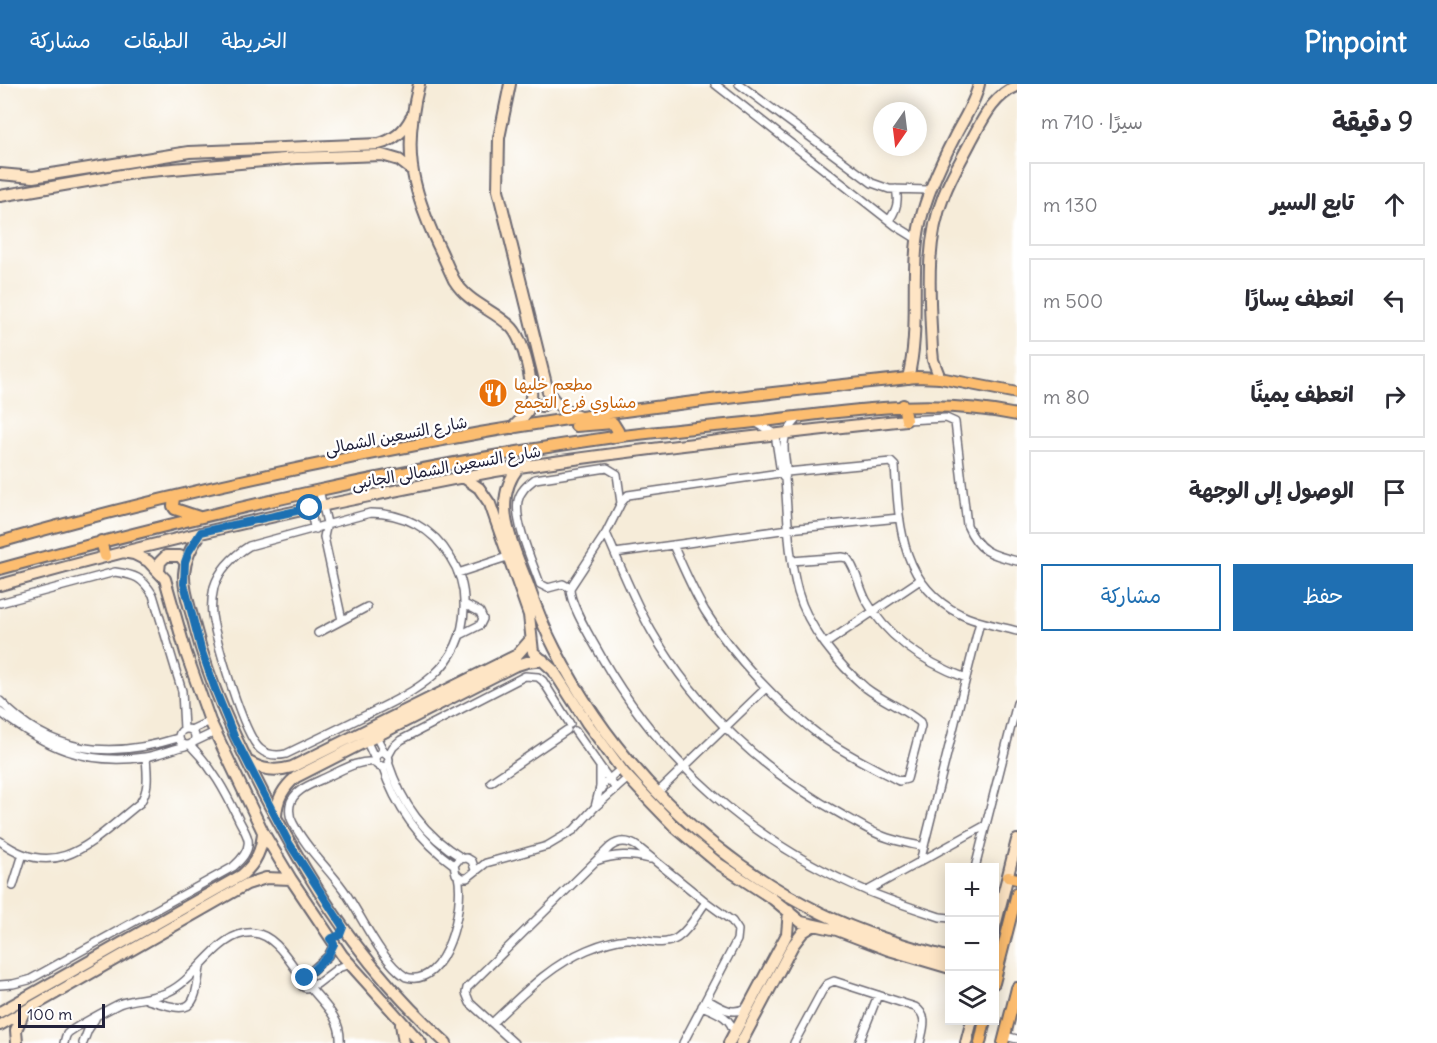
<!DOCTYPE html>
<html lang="ar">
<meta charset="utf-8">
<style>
body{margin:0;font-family:Delius,"Playpen Sans Arabic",sans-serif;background:#f7f7f7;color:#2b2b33;direction:rtl}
.controls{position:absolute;right:18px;bottom:18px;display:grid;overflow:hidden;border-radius:0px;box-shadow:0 3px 15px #0003}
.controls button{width:54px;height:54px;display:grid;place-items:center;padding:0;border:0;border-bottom:2px solid #e1e1e2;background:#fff;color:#2b2b33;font:30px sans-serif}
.compass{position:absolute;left:873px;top:18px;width:54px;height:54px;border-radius:50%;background:#fff;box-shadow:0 3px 15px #0003;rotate:194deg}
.scale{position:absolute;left:18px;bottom:15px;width:87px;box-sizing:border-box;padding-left:6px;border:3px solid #22223b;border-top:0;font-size:16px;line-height:21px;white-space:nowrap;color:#22223b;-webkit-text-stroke:4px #fff;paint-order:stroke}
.stop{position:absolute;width:18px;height:18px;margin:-14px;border:4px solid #1f6fb2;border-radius:50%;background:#fff}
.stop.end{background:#1f6fb2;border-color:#fff;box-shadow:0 2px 6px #0008}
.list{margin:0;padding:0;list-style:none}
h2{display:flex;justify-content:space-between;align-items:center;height:78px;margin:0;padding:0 24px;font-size:26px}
h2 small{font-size:20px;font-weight:400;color:#7c7c81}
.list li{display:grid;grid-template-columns:39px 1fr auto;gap:18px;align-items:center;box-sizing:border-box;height:84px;margin:0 12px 12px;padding:0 12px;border:2px solid #e1e1e2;border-radius:0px}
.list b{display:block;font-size:22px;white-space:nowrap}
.list em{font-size:20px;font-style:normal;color:#7c7c81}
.actions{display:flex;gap:12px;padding:18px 24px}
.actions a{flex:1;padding:14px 0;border:2px solid #1f6fb2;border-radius:0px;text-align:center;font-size:21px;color:#1f6fb2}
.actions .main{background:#1f6fb2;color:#fff}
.icon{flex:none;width:33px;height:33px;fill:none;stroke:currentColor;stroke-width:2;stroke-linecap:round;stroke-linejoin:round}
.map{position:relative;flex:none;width:1017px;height:959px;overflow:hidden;direction:ltr}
header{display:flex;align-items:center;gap:36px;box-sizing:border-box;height:84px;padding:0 30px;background:#1f6fb2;color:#fff}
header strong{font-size:28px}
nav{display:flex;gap:33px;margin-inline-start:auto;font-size:21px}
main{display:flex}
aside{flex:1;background:#fff}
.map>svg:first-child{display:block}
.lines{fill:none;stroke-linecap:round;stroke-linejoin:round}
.street-casing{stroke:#6c6972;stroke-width:10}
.secondary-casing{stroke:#6c6972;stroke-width:14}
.primary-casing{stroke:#6c6972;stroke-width:14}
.street{stroke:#fff;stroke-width:7}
.secondary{stroke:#fee5c5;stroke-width:10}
.primary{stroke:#fcbd6f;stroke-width:10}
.route{stroke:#1f6fb2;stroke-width:8}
.labels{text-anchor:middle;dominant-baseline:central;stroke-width:5;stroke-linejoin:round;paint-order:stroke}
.food-label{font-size:16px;fill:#c56008;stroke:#fff;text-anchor:start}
.street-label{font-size:16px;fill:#22223b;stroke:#fff}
</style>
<header>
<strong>Pinpoint</strong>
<nav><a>الخريطة</a><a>الطبقات</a><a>مشاركة</a></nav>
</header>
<main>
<aside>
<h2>9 دقيقة<small>سيرًا · 710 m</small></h2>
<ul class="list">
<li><svg class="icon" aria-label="ahead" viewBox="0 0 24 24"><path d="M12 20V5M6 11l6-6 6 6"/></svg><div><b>تابع السير</b></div><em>130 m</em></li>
<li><svg class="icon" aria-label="left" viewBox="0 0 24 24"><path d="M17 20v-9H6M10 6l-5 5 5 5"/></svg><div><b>انعطف يسارًا</b></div><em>500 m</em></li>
<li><svg class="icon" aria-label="right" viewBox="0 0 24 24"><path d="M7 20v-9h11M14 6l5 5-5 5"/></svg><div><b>انعطف يمينًا</b></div><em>80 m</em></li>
<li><svg class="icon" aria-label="arrive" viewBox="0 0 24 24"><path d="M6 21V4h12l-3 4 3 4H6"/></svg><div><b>الوصول إلى الوجهة</b></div></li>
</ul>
<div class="actions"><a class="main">حفظ</a><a>مشاركة</a></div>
</aside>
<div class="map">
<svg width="1017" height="959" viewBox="0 0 1017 959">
<rect width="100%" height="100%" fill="#fff"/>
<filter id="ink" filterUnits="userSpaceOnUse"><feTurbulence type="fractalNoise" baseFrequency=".0167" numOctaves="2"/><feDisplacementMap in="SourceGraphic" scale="12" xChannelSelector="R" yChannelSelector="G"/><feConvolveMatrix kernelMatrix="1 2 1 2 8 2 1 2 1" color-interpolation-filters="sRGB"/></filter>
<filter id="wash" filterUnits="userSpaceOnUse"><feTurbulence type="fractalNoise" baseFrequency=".008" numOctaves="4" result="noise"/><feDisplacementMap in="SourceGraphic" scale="24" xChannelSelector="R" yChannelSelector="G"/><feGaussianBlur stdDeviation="1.35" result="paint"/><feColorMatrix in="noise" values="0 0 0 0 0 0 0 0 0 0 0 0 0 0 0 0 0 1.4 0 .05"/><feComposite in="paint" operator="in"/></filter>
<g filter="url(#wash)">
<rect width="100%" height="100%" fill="#f6ecd9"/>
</g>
<g filter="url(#ink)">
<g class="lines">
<!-- street casing -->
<g class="street-casing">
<path id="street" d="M715 0 896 142 917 155
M739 0 872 99 889 105 930 106
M889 136C897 126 899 117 896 105
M906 336 946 334 955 338 967 441C978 467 991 471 1017 477
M755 338 775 350 781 389 783 393
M319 406 327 439 324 453 342 536
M307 409 314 443 316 445
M370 429C403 429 433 444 450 473 460 488 465 507 464 525 462 589 409 610 360 634 336 646 311 658 286 670 277 672 268 672 260 665 243 650 216 556 212 531 211 522 212 512 214 503 220 484 233 472 249 462Z
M606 449C621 483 634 517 652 548 697 626 765 689 844 732 858 739 872 749 888 754 900 758 912 760 924 763
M673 461C683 483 692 505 705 527 733 572 780 622 823 654 847 671 873 683 899 697L907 695 921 642 920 638C904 625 883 617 866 604 838 580 808 544 798 508 788 472 788 432 785 395 789 381 781 368 785 354 787 346 794 339 799 333
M615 469 789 445 899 434
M792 477 842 473 847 474C856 484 859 503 866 516 887 554 926 579 966 594
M458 489 507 473
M570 504 563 500 548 504 540 500C533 480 514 438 518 417 520 407 527 401 535 395L607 384 617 390 621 419
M0 519 115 488C135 491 142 493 153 511L182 607 184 645
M318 549 367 523
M460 551 480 541 483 535 480 528 464 520
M825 560 920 496
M0 617C51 671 111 675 178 654
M0 628C45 663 86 682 145 673 158 671 172 665 185 662
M179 653a8 8 0 1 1 16 0a8 8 0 1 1-16 0Z
M191 646 210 637
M575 647 616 705
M375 650 385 670
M366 656 375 675
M194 658 215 648
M375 676a7 7 0 1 1 14 0a7 7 0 1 1-14 0Z
M388 672 393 663 401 656 525 592 538 593 543 597 570 640
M376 678C358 676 344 685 329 692 315 699 293 705 290 721 289 727 290 734 293 739 306 764 326 782 343 805 361 830 380 876 406 893 447 905 465 820 458 792
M388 678C402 720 424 751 462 774
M382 682C396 724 419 756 454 781
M491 698 567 646
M602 705 600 703 621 685
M657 709 766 604
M595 723 628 694
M0 757C59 801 96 753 140 719 150 705 147 689 146 673
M596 777C615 770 631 770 650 775
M920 778 980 538
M975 784 1017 619
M475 786 472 777 467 774 459 775 454 781 456 790 461 794H467L486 779 547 762 574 746 595 723 600 703V684
M13 802 23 770
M867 807 986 741
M950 834 940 833C916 825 891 817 867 807 755 760 662 679 602 574 594 559 569 520 570 504L606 449 621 419 628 411 787 388 891 378 895 382C899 440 900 500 960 530 977 539 998 542 1017 547
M301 899a5 5 0 1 1 10 0a5 5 0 1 1-10 0Z
M307 894 308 890 328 872 334 860
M311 899 317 900 338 884 350 880
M0 901 13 900 29 896 233 783C241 776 250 767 248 756 247 749 241 741 238 734 225 707 212 683 190 661
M310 903C324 920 342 935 340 959
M706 915C719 922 732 933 747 923
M148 916C191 929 194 929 200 883
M702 922C716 928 732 933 734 950
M492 939C522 911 549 882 587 866 599 861 613 856 627 855 644 854 661 864 677 854 689 846 697 830 706 818
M1005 952 1017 955
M64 959C65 956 65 953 67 950 71 945 111 924 119 920 135 914 153 915 168 908 198 895 218 846 254 849 276 851 290 879 303 895
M83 959 88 946 95 935
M514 959 470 919 466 909 467 904 610 763C619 756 628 756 638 763L706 818 732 837 738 846 737 856 683 959
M794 959 822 907 827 900 834 897 915 923C929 932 923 945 920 959
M859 959 878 911"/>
</g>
<!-- secondary casing -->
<g class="secondary-casing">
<path id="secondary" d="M419 0C403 63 410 101 437 159 443 171 448 184 454 196 469 220 491 224 510 242 524 254 536 306 529 324 526 332 518 338 512 344
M510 0 499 54 498 106 548 308C557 322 568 330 583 334
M0 90 33 93 189 68 379 60C394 56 404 48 411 34
M0 112 139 88 296 74 382 71 399 76 412 86
M908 294C921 243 909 190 920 139 927 109 940 81 954 54 963 36 975 19 979 0
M940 294 933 276 932 266C930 214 924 160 944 111 951 92 962 75 971 57 983 35 993 12 1017 2
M531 320 542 322 551 314
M519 383C490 417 513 462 527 498 535 521 544 544 555 565 613 678 707 773 821 829 861 849 906 862 950 874
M463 393 479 404 490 420 529 531 533 568 553 586 587 639 624 689 649 716 676 744 719 780 773 815 801 838 837 846 889 866 950 884
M201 449C192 461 185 474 184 490 183 507 191 526 195 543 210 602 236 656 264 711 291 762 319 812 354 858 381 894 413 929 446 959
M123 468 134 470 148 477 165 495 186 569 210 637 263 748 291 795 342 871 421 959
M159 487 160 478 166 472H180L185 478
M0 501C122 467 245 437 369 412 419 402 469 391 519 383 648 364 777 350 906 336
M247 677C262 686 275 688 292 683L517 571 531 555
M276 732C277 715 283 704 296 693L514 582 527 578 543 576
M994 846 1017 756
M0 928 242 791C256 779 262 766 263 748
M401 940 404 959
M0 941 247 800 266 794 291 795
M17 959 16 946 24 928
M729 959 787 850 789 827
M741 959 793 861 803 848 814 841
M966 959 972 936"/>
</g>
<!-- primary casing -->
<g class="primary-casing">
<path id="primary" d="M903 321 906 336
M576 342 613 339 618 347 616 351 612 354
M174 413 173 422 175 425 199 433
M101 457 105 472
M0 458C156 413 320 378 480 349 624 324 771 309 917 293L940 294 1017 309
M0 485C202 430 407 382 614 353 661 347 707 343 754 338 841 328 929 312 1017 331
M1008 793 1017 795
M994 899 1017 809
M980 959 985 936
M1003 959 1017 904"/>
</g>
<!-- street -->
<use href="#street" class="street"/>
<!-- secondary -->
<use href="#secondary" class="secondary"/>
<!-- primary -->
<use href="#primary" class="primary"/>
</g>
</g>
<g class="lines" filter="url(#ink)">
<!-- route -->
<path class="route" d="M305 894 328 872 334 860 330 855 340 851 343 843 289 759 234 652 215 605 201 565 184 500 185 478 189 467 201 448 310 424"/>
</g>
<!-- icons -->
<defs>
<g id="restaurant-disc" transform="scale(1.5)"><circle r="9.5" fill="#e8710a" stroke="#fff"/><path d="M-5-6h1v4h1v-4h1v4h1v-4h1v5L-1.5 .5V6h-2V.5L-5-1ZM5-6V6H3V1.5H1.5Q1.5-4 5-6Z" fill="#fff"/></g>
</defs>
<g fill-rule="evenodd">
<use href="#restaurant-disc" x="493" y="309"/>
</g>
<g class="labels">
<!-- food labels -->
<g class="food-label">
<text x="514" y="300">مطعم خليها<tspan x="514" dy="18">مشاوي فرع التجمع</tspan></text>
</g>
<!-- street labels -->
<g class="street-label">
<text transform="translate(396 351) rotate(-11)">شارع التسعين الشمالى</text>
<text transform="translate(446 383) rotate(-10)">شارع التسعين الشمالى الجانبى</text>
</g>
</g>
</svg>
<div class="controls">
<button>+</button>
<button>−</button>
<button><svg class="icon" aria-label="layers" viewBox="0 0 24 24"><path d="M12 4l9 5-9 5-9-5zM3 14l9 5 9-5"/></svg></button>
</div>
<svg class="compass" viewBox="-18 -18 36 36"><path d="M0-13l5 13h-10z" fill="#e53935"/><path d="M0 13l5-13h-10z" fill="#7c7c81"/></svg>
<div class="scale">100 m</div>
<div class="stop" style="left:310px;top:424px"></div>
<div class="stop end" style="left:305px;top:894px"></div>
</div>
</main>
